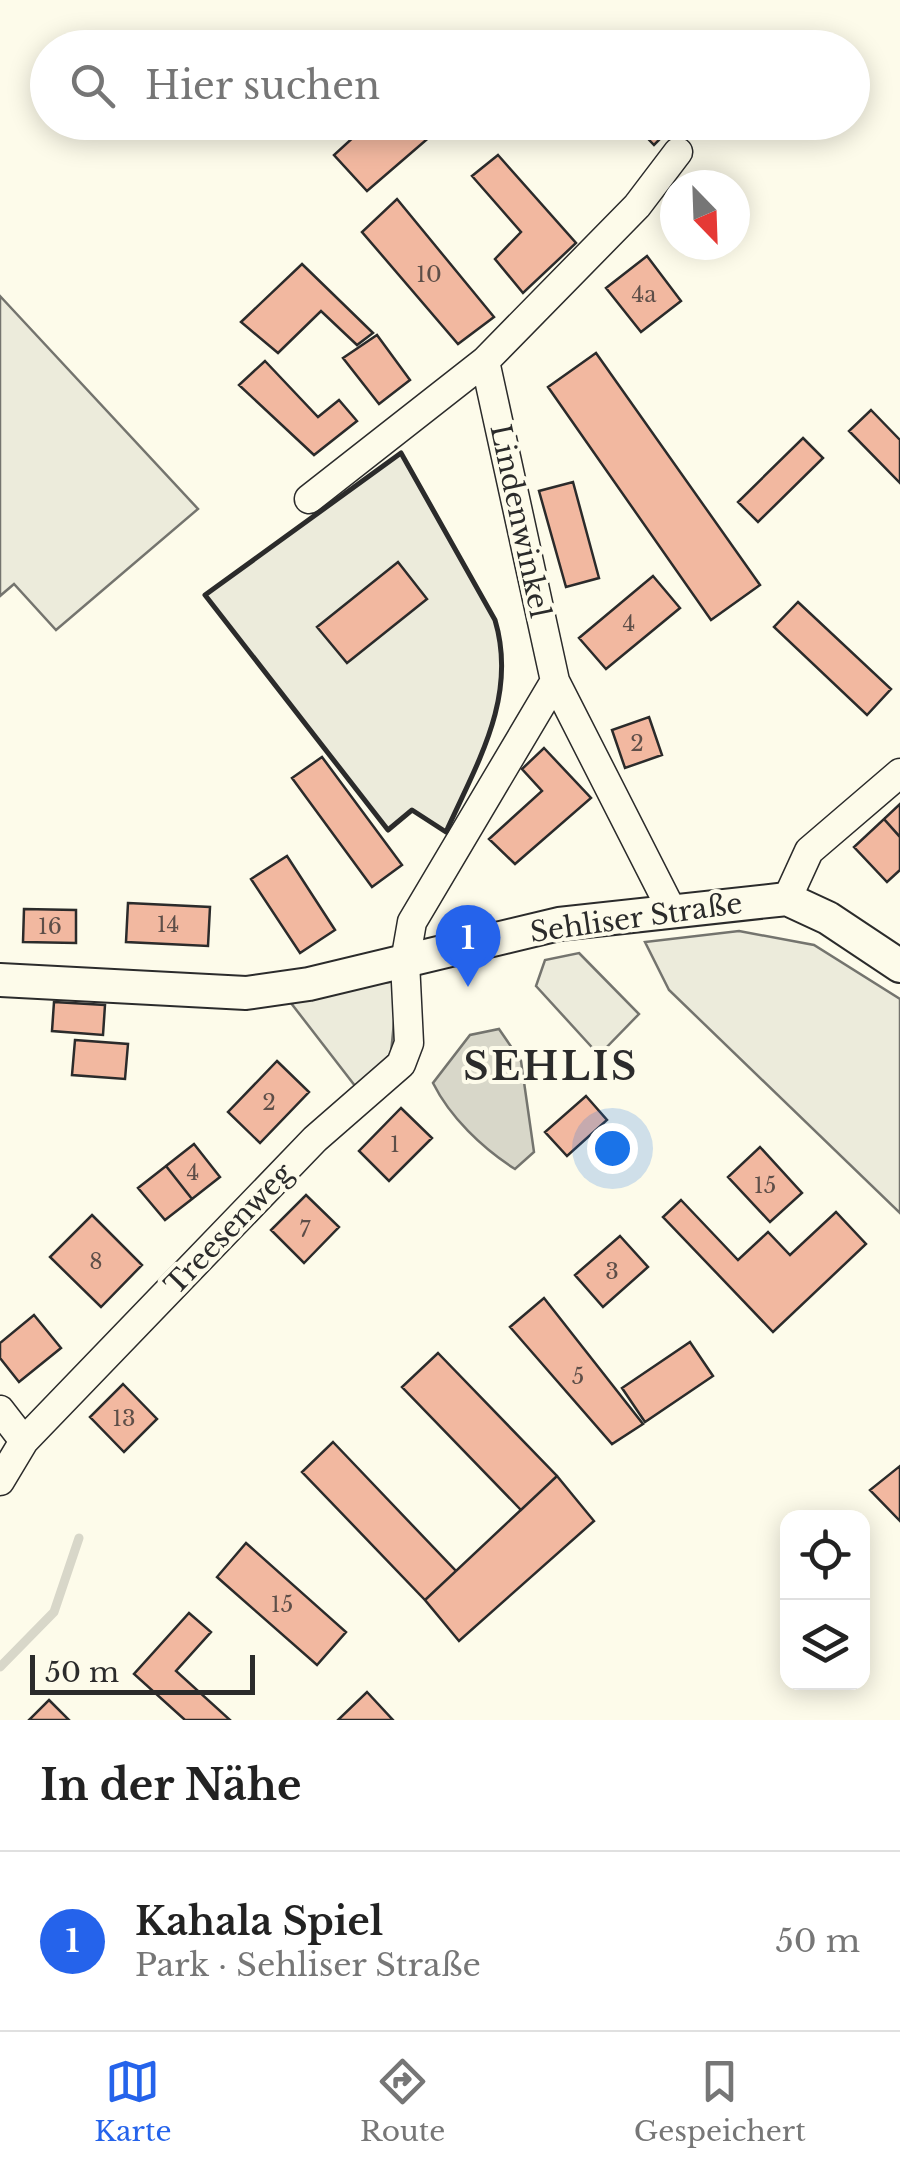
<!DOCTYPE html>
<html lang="de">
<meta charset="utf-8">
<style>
body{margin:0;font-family:"Libre Baskerville",serif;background:#f2f2f2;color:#222}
.controls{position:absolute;right:30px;bottom:30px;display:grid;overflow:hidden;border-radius:20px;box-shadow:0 5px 25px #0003}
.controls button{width:90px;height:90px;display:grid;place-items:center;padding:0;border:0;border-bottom:2px solid #e0e0e0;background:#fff;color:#222;font:50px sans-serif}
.compass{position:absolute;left:660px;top:170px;width:90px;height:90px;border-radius:50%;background:#fff;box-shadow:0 5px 25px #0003;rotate:157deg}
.scale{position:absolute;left:30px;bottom:25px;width:225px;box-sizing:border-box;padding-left:10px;border:5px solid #2b2b2b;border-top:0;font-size:28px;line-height:35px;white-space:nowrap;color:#2b2b2b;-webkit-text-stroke:8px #fdfbea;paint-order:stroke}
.you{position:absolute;left:612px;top:1148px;width:35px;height:35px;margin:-25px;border:8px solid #fff;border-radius:50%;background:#1a73e8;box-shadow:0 0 0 15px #1a73e833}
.badge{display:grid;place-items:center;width:65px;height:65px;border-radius:50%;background:#2563eb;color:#fff;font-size:32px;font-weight:700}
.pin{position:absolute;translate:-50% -82px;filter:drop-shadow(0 2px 5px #0008)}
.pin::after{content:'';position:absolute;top:52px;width:35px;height:30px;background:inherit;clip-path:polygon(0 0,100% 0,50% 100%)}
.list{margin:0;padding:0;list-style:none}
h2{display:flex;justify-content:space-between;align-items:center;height:130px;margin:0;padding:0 40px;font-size:42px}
h2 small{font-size:32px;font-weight:400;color:#767676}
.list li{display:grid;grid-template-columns:65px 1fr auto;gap:30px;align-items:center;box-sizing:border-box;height:180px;padding:0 40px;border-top:2px solid #e0e0e0}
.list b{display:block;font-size:38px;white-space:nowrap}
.list p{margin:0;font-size:32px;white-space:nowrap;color:#767676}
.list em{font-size:32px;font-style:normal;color:#767676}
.icon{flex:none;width:55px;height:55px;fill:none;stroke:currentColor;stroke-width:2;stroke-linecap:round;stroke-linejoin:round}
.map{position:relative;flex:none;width:900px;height:1720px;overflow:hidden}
.search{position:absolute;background:#fff;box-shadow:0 5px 25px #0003;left:30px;right:30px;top:30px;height:110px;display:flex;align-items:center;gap:25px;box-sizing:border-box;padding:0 35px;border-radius:55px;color:#767676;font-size:38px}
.sheet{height:310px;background:#fff}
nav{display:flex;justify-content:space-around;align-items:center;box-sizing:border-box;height:140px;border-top:2px solid #e0e0e0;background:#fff;font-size:28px;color:#767676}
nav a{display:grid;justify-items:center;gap:5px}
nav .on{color:#2563eb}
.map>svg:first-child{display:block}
.green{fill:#ecebdb;stroke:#74746e;stroke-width:2.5}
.water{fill:#d8d7c9;stroke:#74746e;stroke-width:2.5}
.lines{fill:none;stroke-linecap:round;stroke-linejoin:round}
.stream{stroke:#d8d7c9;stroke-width:9}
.building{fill:#f2b8a0;stroke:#2b2b2b;stroke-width:2.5}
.minor-casing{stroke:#2b2b2b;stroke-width:31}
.tertiary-casing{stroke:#2b2b2b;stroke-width:36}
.minor{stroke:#fdfbea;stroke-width:28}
.tertiary{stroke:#fdfbea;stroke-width:32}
.wall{stroke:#2b2b2b;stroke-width:5}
.labels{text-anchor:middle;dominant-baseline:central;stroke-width:8;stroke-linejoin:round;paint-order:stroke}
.number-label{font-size:22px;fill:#5d4e48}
.street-label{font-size:28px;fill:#2b2b2b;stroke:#fdfbea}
.district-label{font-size:38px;font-weight:bold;letter-spacing:2.5px;fill:#2b2b2b;stroke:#fdfbea}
</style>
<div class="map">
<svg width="900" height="1720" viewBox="0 0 900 1720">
<rect width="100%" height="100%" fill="#fdfbea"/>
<!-- green -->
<path class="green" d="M0 296 198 509 56 630 14 584 0 596Z
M401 453 495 620C518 697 477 763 446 832L412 810 388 830 205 595Z
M739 931 814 945 900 999V1213L669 990 645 942Z
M579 953 639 1014 599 1055 536 986 545 960Z
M398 981 391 1053 359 1091 284 994Z"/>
<!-- water -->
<path class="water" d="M499 1029 521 1061 534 1152 515 1169C482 1148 450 1117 433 1083L470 1035Z"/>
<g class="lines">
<!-- stream -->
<path class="stream" d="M0 1667 54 1612 79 1538"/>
</g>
<!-- building -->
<path class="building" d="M370 122H447L367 191 334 155Z
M632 122H670L673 126 654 145Z
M498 155 576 243 523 293 495 259 521 232 472 176Z
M397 199 494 317 458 344 362 232Z
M647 256 681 301 641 332 606 288Z
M302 264 373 333 357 345 321 311 278 353 241 322Z
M377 335 410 380 379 404 343 358Z
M596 353 760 585 711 620 548 387Z
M265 361 318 417 339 400 357 421 314 455 239 385Z
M871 410 900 440V483L849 431Z
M803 438 823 458 758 522 738 502Z
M573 482 599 578 566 587 539 491Z
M398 562 427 599 347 663 317 627Z
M653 576 680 608 606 669 579 638Z
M798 602 891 689 867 715 774 627Z
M649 717 662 755 625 768 612 730Z
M544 748 591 798 515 864 489 839 542 791 522 769Z
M322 757 402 865 372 887 292 778Z
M900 804V837L884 819Z
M884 819 900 837V870L887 882 854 847Z
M287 856 335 930 300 953 251 879Z
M128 903 210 907 208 946 126 942Z
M24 909 76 910V943L23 942Z
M54 1002 105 1005 103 1035 52 1031Z
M75 1040 128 1044 125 1079 72 1075Z
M277 1061 309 1092 260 1143 228 1112Z
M586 1096 607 1120 567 1156 545 1132Z
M401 1108 432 1138 389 1181 359 1151Z
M194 1144 220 1177 192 1199 166 1166Z
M760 1147 802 1193 770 1222 728 1177Z
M166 1166 192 1199 165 1220 138 1188Z
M306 1195 339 1227 304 1263 271 1230Z
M681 1200 738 1260 768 1232 790 1255 836 1212 866 1244 773 1332 663 1217Z
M92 1215 142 1265 101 1307 50 1257Z
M620 1236 648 1267 603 1307 575 1275Z
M544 1298 643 1424 612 1444 510 1327Z
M34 1315 61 1348 19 1382 0 1358V1343Z
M690 1342 713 1376 645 1422 622 1388Z
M438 1353 557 1476 521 1510 402 1387Z
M123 1384 157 1419 124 1452 90 1417Z
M333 1442 456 1571 425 1600 302 1472Z
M900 1466V1521L870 1490Z
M557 1476 594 1521 459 1641 425 1600Z
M246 1543 346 1632 317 1665 217 1577Z
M189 1613 211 1632 176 1671 230 1720H185L134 1674Z
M367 1692 393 1720H338Z
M49 1700 69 1720H29Z"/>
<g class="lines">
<!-- minor casing -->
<g class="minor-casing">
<path id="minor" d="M309 499 485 361
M787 899 809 851 900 773
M671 909 555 681 485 361 637 206 678 152
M0 1410 24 1441
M0 1481 24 1441 315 1139 401 1064 409 1043 405 962 412 922 555 681"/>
</g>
<!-- tertiary casing -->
<g class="tertiary-casing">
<path id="tertiary" d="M0 980 246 993 309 984 559 924 787 899 828 918 900 966"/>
</g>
<!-- minor -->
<use href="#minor" class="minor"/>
<!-- tertiary -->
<use href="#tertiary" class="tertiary"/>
<!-- wall -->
<path class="wall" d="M401 453 495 620C518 697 477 763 446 832L412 810 388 830 205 595Z"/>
</g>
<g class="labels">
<!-- number labels -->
<g class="number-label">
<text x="429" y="274">10</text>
<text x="644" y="294">4a</text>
<text x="629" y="623">4</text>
<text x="637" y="743">2</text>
<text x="168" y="924">14</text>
<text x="50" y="926">16</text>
<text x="269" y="1102">2</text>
<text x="395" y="1144">1</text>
<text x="193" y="1172">4</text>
<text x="765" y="1185">15</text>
<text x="305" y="1229">7</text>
<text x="96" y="1261">8</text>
<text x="612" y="1271">3</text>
<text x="578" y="1376">5</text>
<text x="124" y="1418">13</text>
<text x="282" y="1604">15</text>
</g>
<!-- street labels -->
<g class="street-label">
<text transform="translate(520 521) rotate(78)">Lindenwinkel</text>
<text transform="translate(636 918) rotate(-8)">Sehliser Straße</text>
<text transform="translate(229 1229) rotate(-46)">Treesenweg</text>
</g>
<!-- district labels -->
<g class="district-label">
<text x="551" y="1066">SEHLIS</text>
</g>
</g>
</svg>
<div class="controls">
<button><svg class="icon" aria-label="locate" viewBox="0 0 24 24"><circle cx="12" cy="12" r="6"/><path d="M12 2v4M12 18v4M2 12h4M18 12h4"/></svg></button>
<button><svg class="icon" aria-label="layers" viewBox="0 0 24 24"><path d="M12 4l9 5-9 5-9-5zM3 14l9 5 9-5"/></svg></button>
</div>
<svg class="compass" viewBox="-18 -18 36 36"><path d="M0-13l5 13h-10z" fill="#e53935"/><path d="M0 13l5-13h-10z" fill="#767676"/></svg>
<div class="scale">50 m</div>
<div class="you"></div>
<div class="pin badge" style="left:468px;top:987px">1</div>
<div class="search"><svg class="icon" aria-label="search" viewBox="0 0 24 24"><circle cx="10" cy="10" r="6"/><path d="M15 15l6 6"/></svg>Hier suchen</div>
</div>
<section class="sheet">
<h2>In der Nähe<small></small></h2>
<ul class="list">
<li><span class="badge">1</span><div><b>Kahala Spiel</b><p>Park · Sehliser Straße</p></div><em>50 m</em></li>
</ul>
</section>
<nav>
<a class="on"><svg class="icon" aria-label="map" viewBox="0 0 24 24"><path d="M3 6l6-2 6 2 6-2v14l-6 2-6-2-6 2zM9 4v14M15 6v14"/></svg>Karte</a>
<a><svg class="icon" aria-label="directions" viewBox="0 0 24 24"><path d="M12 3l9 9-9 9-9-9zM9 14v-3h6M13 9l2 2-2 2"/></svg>Route</a>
<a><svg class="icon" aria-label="saved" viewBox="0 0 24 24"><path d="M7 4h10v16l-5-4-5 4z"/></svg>Gespeichert</a>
</nav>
